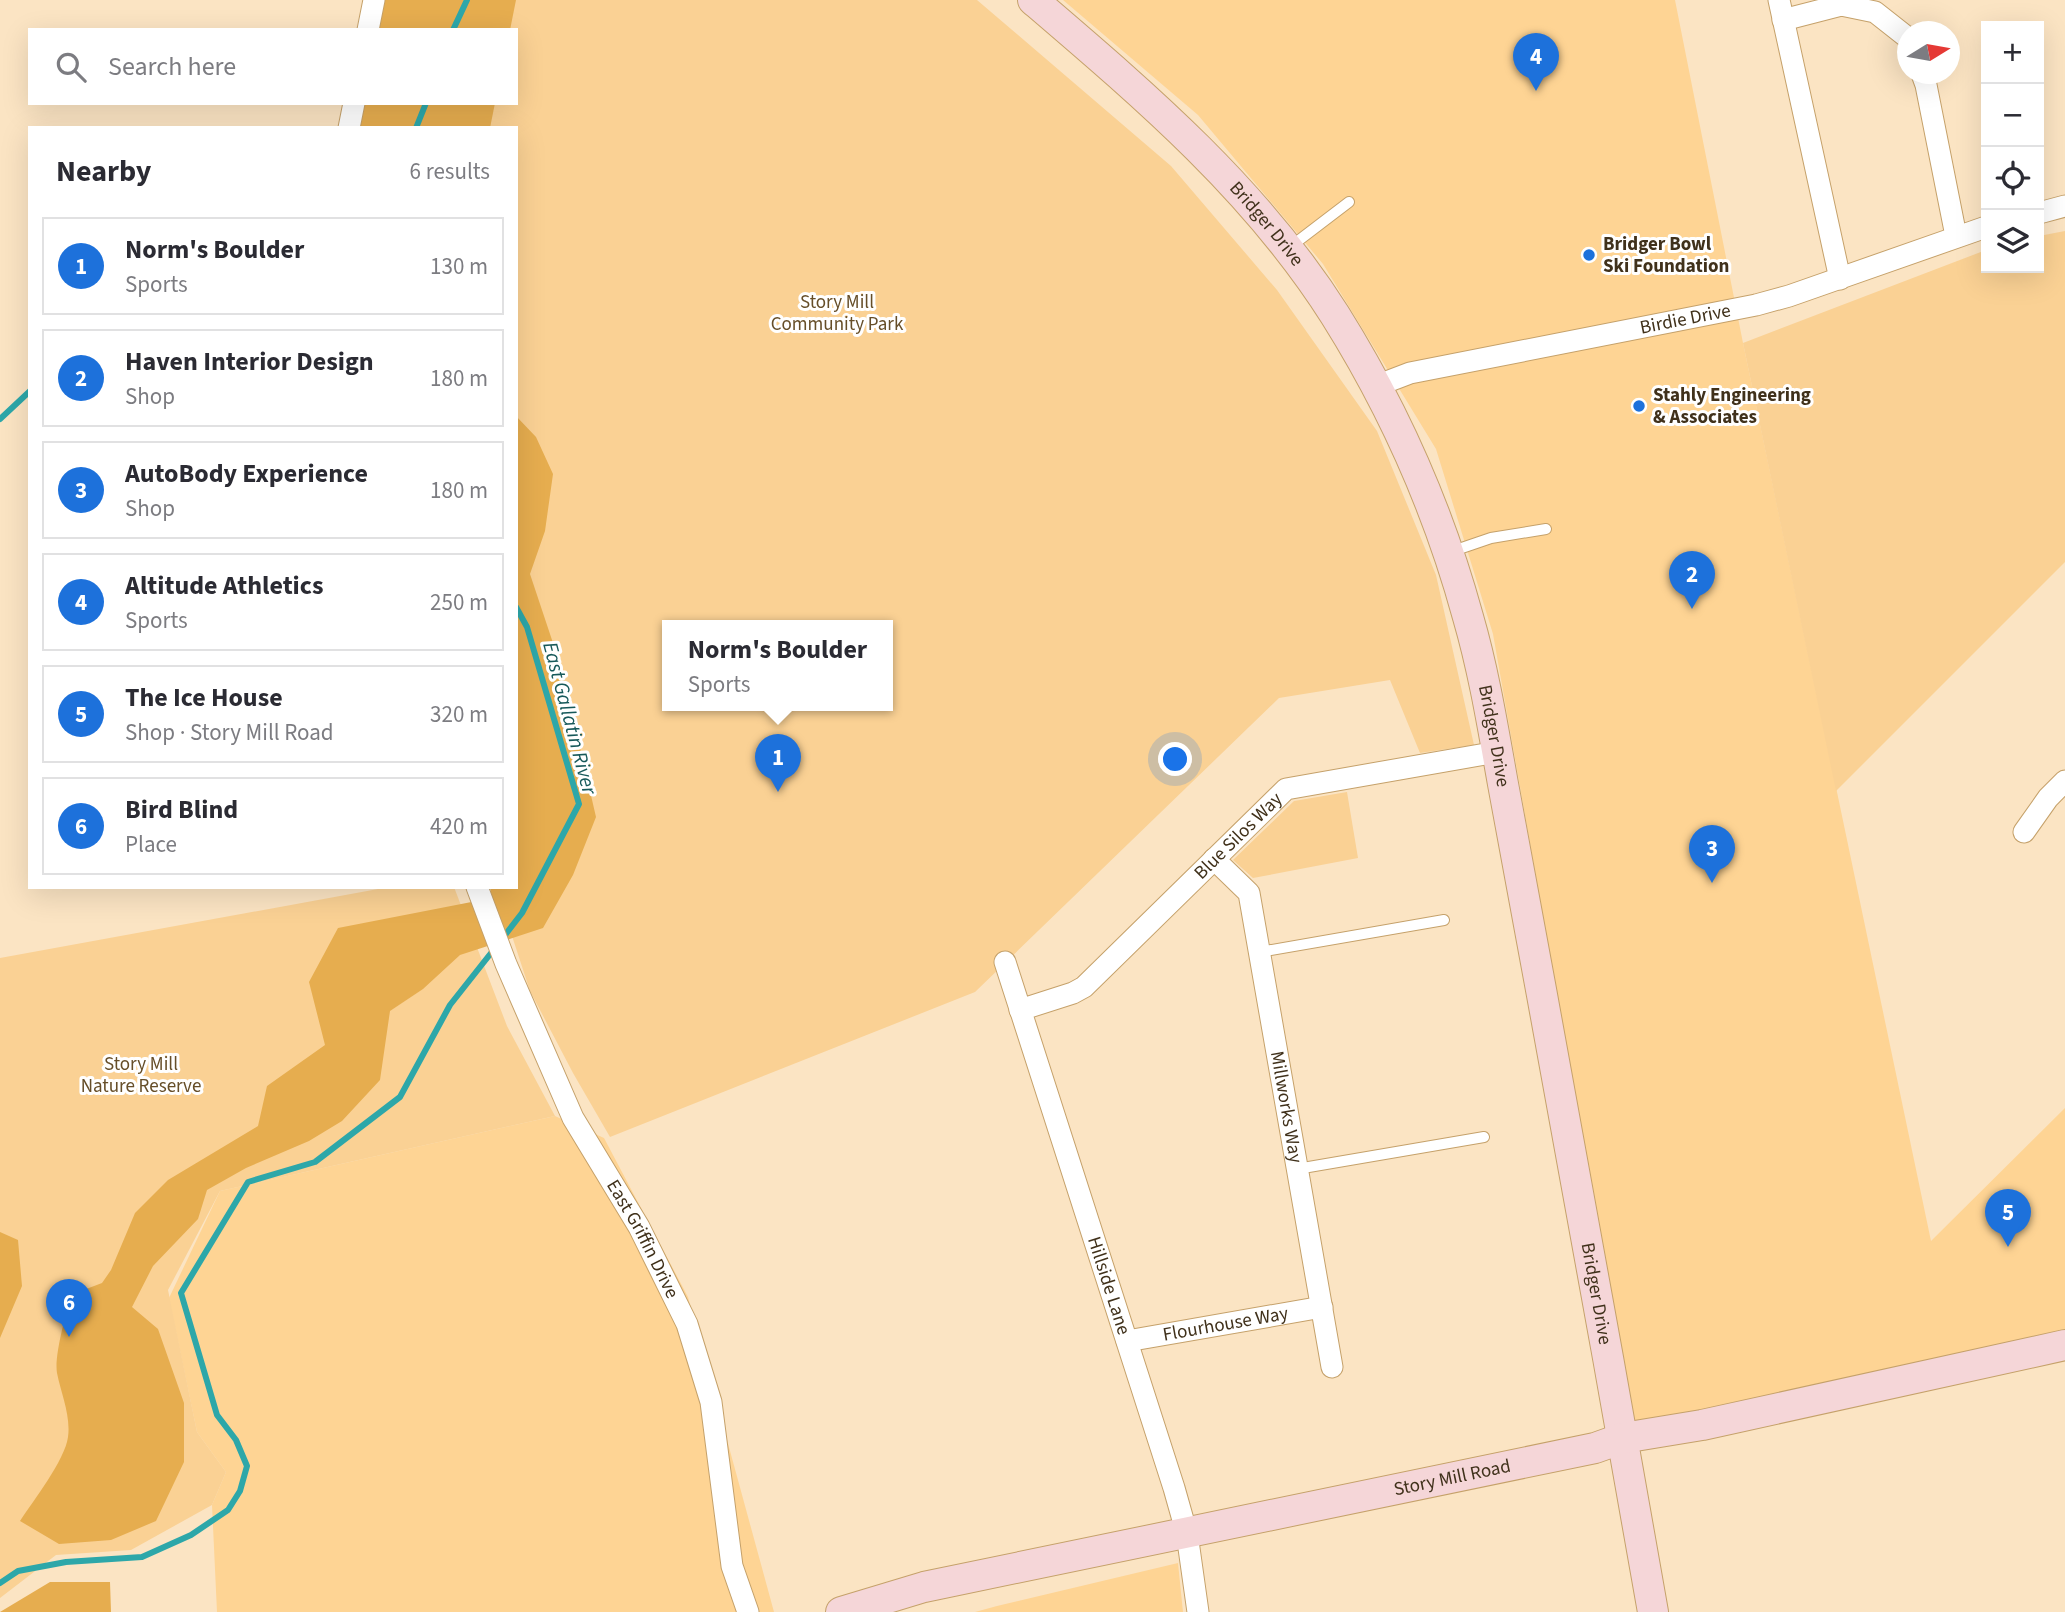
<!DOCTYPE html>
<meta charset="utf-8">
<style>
body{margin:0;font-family:"Source Sans 3",sans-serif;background:#f2f2f3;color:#2b2b33}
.controls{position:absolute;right:21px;top:21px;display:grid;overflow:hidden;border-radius:0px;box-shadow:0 7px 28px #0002}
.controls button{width:63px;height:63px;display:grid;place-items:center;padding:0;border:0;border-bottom:2px solid #e1e1e2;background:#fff;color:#2b2b33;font:35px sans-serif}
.compass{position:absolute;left:1897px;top:21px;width:63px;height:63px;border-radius:50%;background:#fff;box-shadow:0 7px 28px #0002;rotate:79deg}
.you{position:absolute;left:1176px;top:760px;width:24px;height:24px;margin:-18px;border:5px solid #fff;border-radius:50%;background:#1a73e8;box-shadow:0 0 0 10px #1a73e833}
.badge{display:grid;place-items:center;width:46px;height:46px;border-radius:50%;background:#1d71db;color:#fff;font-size:23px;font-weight:700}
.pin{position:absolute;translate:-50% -58px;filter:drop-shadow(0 2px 4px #0008)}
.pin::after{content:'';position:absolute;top:37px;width:24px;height:21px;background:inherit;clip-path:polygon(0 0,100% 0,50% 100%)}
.popup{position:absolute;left:662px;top:620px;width:231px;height:91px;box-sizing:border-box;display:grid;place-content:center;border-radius:0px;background:#fff;filter:drop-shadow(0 2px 5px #0005);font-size:23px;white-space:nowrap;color:#7c7c81}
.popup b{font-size:26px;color:#2b2b33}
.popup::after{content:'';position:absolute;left:50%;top:100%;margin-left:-14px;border:14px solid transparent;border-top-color:#fff}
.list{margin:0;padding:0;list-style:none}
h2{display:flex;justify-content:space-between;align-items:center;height:91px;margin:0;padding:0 28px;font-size:30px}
h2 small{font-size:23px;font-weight:400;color:#7c7c81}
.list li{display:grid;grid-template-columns:46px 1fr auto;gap:21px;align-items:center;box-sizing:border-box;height:98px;margin:0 14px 14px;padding:0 14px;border:2px solid #e1e1e2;border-radius:0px}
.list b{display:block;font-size:26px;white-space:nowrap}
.list p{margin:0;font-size:23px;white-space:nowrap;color:#7c7c81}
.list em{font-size:23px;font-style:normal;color:#7c7c81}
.icon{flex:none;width:38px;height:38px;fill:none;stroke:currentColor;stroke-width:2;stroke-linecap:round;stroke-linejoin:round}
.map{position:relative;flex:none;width:2065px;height:1612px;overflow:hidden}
.search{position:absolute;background:#fff;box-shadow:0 7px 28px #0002;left:28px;top:28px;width:490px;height:77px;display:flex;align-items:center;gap:18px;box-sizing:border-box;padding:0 24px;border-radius:0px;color:#7c7c81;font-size:26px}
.panel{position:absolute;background:#fff;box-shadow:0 7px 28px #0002;left:28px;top:126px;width:490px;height:763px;border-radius:0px}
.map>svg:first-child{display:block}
.built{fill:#fed494}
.green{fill:#fad194;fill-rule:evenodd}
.forest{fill:#e6ad4f}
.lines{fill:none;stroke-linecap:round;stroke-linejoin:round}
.stream{stroke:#2da7a9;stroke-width:6}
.lane-casing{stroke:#c5a16a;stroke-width:12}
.street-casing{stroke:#c5a16a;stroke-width:23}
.secondary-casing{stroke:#c5a16a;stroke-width:32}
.lane{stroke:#fff;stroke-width:10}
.street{stroke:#fff;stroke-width:21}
.secondary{stroke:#f5d6d8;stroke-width:30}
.poi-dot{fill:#1d71db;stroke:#fff;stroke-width:2.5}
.labels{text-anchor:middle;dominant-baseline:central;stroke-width:6;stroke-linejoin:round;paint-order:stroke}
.street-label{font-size:19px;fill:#40311b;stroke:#fff}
.poi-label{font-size:19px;font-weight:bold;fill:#40311b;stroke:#fff;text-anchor:start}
.park-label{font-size:19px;fill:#664e28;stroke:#fff}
.water-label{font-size:21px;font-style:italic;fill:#17595a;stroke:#fff}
</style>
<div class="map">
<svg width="2065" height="1612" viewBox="0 0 2065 1612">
<rect width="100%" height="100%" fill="#fbe4c3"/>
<!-- built -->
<path class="built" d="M1063 0H1675L1743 343 1931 1241 2065 1108V1361L1637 1449 1493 634 1436 449 1323 264 1198 115Z
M555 1116 604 1138 688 1297 774 1612H217L212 1505 226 1472 197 1432 169 1298 220 1191Z
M1178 1563 1183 1612H975L997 1606Z"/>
<!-- green -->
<path class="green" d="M398 0H977L1171 166 1277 290 1377 431 1436 575 1474 745 1420 753 1390 680 1279 698 975 992 610 1137 573 1073 530 991 496 887H516V128H373L379 103H516V30H394ZM668 626H888V706H668Z
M2065 231V562L1836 791 1743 343 1986 250V268H2039V236Z
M1347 792 1358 858 1253 878 1233 860 1294 801Z
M389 887H454L507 1026 555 1116 220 1191 168 1290 197 1432 226 1472 212 1505 131 1550 56 1555 0 1598V958Z"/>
<!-- forest -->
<path class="forest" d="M380 0H516L510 30H375Z
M364 103H495L490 128H360Z
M516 416 536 437 553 474 545 531 530 574 562 670 596 817 573 875 543 928 460 955 423 989 390 1011 380 1080 342 1121 309 1141 246 1168 207 1190 198 1219 153 1266 132 1307 158 1329 184 1403V1462L156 1521 111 1540 59 1544 20 1521C33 1501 65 1460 68 1437 71 1416 61 1393 57 1373 54 1357 66 1310 73 1294L102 1283 111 1270 135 1213 168 1180 258 1126 267 1086 325 1045 309 982 338 928 492 898 490 887H516Z
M0 1232 18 1240 22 1286 0 1338Z
M50 1582H110L111 1612H0Z"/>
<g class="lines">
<!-- stream -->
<path class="stream" d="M453 30 467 0
M416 128 426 103
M0 419 30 391
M502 939 522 913 579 804 527 627 516 607
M0 1583 18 1571 66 1562 142 1557 191 1535 228 1510 240 1491 247 1466 236 1440 217 1415 181 1293 248 1182 315 1162 400 1097 450 1005 495 948"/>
<!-- lane casing -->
<g class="lane-casing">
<path id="lane" d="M1290 247 1349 202
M1450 552 1491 538 1546 529
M1260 952 1444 920
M1297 1169 1484 1137"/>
</g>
<!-- street casing -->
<g class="street-casing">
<g id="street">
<path d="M1779 0 1840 279"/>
<path d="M1783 20 1841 5 1875 12 1908 38"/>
<path d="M368 30 374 0"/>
<path d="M1922 74 1926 85 1956 236"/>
<path d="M349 128 354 103"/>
<path d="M2039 213 2065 206"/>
<path id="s1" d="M1376 386 1410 373 1756 305 1789 296 1986 227"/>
<path d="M2024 832 2048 798 2065 781"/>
<path id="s2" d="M1214 859 1249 893 1332 1367"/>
<path id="s3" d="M477 887 506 964 573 1118 639 1227 687 1324 711 1402 732 1566 748 1612"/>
<path id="s4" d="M1005 962 1174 1488 1187 1534 1198 1612"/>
<path id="s5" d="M1020 1010 1073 993 1084 987 1286 789 1497 752"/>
<path id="s6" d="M1127 1341 1322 1307"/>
</g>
</g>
<!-- secondary casing -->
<g class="secondary-casing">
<g id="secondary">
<path id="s7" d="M1033 0C1144 95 1256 190 1335 315 1394 409 1439 511 1468 617 1484 672 1493 728 1503 784 1516 854 1529 925 1542 995 1580 1201 1617 1406 1653 1612"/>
<path id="s8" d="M841 1612 924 1587 1595 1448 1623 1438 1702 1425 2065 1345"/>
</g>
</g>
<!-- lane -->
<use href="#lane" class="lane"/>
<!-- street -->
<use href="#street" class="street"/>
<!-- secondary -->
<use href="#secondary" class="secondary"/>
</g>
<!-- markers -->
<g class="poi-dot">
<circle cx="1589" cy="255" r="7"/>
<circle cx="1639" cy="406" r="7"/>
</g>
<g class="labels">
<!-- street labels -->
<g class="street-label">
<text stroke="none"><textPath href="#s7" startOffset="324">Bridger Drive</textPath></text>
<text stroke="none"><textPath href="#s1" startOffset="317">Birdie Drive</textPath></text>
<text stroke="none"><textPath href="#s7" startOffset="891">Bridger Drive</textPath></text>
<text stroke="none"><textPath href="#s5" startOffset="284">Blue Silos Way</textPath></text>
<text stroke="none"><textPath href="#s2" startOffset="266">Millworks Way</textPath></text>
<text stroke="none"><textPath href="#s3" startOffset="390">East Griffin Drive</textPath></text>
<text stroke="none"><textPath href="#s4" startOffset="340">Hillside Lane</textPath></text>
<text stroke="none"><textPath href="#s7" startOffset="1458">Bridger Drive</textPath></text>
<text stroke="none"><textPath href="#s6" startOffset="100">Flourhouse Way</textPath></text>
<text stroke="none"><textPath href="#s8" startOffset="626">Story Mill Road</textPath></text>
</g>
<!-- poi labels -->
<g class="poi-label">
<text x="1603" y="244">Bridger Bowl<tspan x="1603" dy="22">Ski Foundation</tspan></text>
<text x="1653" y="395">Stahly Engineering<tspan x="1653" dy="22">&amp; Associates</tspan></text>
</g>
<!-- park labels -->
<g class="park-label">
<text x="837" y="302">Story Mill<tspan x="837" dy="22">Community Park</tspan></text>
<text x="141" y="1064">Story Mill<tspan x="141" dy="22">Nature Reserve</tspan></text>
</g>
<!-- water labels -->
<g class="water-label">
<text transform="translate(570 718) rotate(75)">East Gallatin River</text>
</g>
</g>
</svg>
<div class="controls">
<button>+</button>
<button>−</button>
<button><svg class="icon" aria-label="locate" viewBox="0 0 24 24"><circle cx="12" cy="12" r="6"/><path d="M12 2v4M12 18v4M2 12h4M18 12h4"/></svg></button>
<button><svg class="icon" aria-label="layers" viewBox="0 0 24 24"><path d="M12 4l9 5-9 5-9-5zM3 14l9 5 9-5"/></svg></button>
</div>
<svg class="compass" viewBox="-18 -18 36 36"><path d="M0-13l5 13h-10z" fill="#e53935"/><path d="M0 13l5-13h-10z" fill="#7c7c81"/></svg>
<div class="you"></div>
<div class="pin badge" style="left:778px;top:792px">1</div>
<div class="popup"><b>Norm's Boulder</b>Sports</div>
<div class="pin badge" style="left:1692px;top:609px">2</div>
<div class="pin badge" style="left:1712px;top:883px">3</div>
<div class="pin badge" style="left:1536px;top:91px">4</div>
<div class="pin badge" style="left:2008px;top:1247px">5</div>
<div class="pin badge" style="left:69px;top:1337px">6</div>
<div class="search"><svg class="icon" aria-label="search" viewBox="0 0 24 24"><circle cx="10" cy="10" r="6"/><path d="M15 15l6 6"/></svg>Search here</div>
<section class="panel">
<h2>Nearby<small>6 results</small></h2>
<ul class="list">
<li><span class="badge">1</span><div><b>Norm's Boulder</b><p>Sports</p></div><em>130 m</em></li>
<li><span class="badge">2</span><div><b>Haven Interior Design</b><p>Shop</p></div><em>180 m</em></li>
<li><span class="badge">3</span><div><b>AutoBody Experience</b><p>Shop</p></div><em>180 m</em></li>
<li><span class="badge">4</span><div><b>Altitude Athletics</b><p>Sports</p></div><em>250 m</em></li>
<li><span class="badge">5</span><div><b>The Ice House</b><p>Shop · Story Mill Road</p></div><em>320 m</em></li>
<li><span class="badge">6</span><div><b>Bird Blind</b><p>Place</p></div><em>420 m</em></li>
</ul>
</section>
</div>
